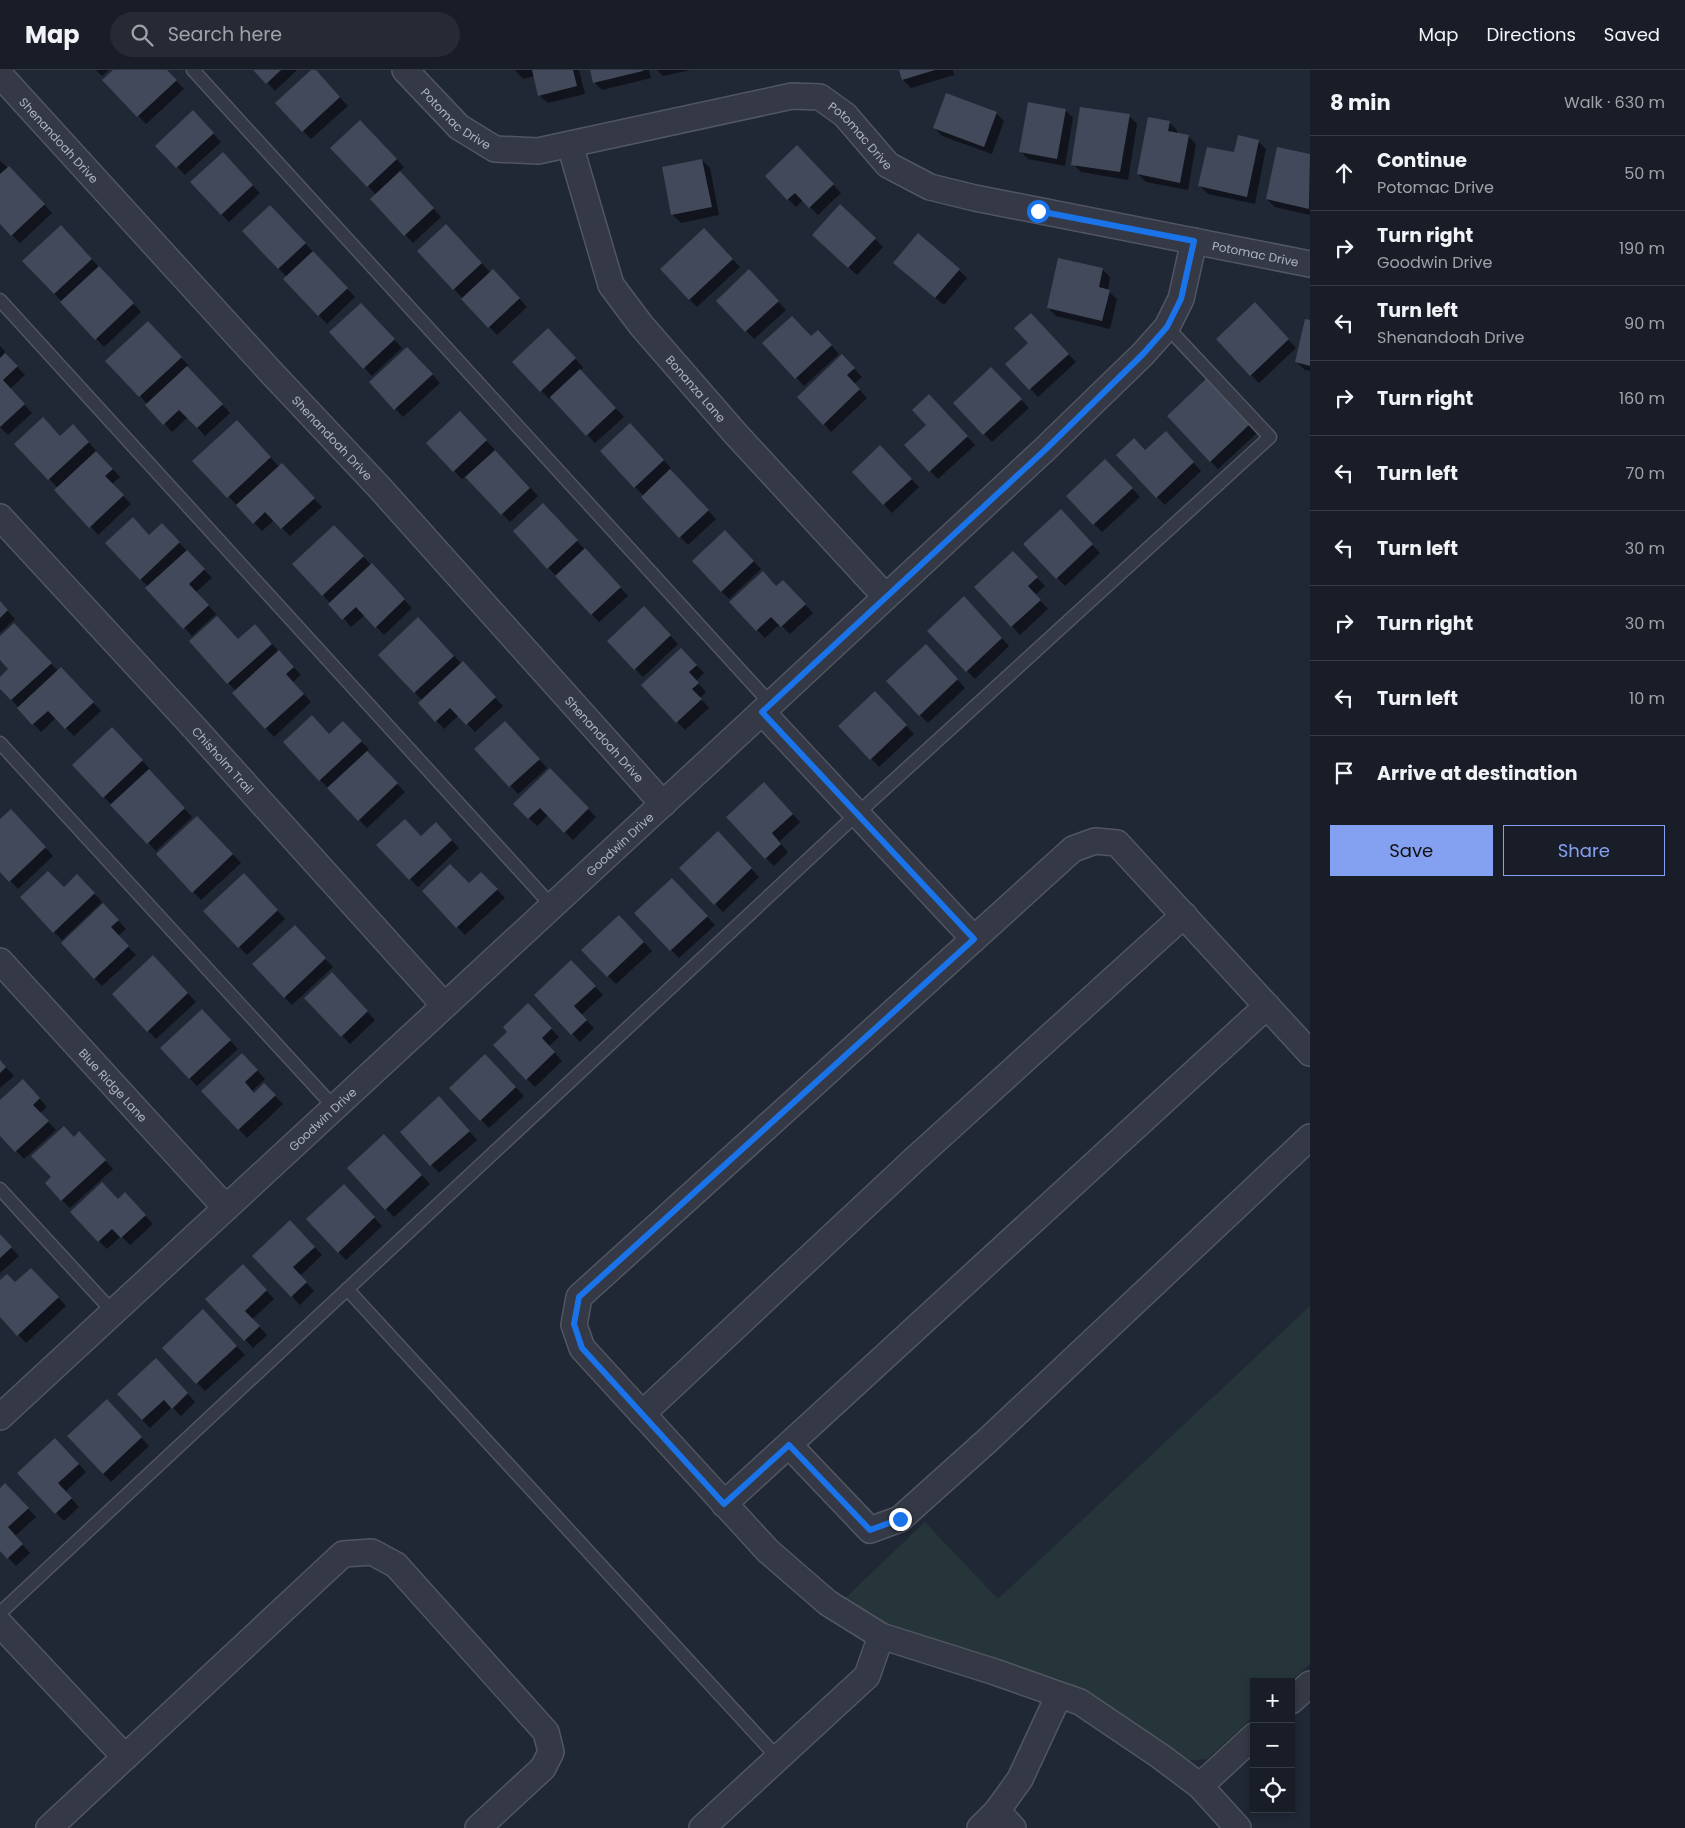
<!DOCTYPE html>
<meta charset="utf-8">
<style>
body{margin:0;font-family:Poppins,sans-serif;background:#252a34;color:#f1f3f6}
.controls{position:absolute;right:15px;bottom:15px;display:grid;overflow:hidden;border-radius:0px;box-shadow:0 2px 8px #0003}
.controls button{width:45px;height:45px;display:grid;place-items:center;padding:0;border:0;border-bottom:1px solid #363b45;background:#181d28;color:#f1f3f6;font:25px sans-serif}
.stop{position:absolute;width:15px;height:15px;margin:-11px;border:4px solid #1a73e8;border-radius:50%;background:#fff}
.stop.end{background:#1a73e8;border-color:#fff;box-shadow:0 1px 5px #0008}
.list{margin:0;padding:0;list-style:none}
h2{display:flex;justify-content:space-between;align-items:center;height:65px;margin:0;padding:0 20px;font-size:21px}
h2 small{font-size:16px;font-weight:400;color:#9fa2a8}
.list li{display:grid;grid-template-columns:32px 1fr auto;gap:15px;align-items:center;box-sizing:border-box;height:75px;padding:0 20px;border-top:1px solid #363b45}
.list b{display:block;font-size:19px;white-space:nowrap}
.list p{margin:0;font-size:16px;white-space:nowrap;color:#9fa2a8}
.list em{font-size:16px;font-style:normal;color:#9fa2a8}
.actions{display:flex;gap:10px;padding:15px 20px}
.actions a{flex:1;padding:11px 0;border:1px solid #84a1f1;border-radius:0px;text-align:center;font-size:18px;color:#84a1f1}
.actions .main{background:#84a1f1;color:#111}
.icon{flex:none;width:28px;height:28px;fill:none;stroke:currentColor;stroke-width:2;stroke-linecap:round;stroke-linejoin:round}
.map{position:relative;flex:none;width:1310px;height:1758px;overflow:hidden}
header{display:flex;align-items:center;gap:30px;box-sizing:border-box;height:70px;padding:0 25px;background:#181d28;border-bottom:1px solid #363b45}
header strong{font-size:24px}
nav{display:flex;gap:28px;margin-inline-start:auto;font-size:18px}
.search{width:350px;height:45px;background:#252a34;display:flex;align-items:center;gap:12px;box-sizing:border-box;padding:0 18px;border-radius:28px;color:#9fa2a8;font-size:19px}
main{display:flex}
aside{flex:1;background:#181d28}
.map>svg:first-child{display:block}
.green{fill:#253539}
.shadow{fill:#0007}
.building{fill:#42495a}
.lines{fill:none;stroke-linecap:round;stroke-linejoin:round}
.lane-casing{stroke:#515663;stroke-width:15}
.street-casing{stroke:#515663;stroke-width:28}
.lane{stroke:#343945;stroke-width:12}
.street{stroke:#343945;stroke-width:25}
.route{stroke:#1a73e8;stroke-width:6}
.labels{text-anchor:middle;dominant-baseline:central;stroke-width:4;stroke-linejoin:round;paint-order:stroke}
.street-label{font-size:12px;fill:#aeb3c2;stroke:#191e2a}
</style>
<header>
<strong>Map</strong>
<div class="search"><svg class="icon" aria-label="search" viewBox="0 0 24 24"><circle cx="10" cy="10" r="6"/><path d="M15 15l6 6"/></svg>Search here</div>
<nav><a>Map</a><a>Directions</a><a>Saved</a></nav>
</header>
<main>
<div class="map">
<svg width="1310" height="1758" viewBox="0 0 1310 1758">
<rect width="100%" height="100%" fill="#202735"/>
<!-- green -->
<path class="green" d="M1310 1236V1594L1290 1612H1254V1646L1207 1689 1183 1691 1062 1610 947 1577 889 1556 842 1531 925 1452 998 1529Z"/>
<!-- shadow -->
<path class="shadow" d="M96 0H109L102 6Z
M115 0H166L184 19 146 54 104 10Z
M255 0H297L275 21Z
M313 0 348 36 311 69 303 61Z
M515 0H579L585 24 548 33 539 25 535 6 523 9Z
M591 0H649L651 8 602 20 594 12Z
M657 0H691L663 6Z
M900 0H953L954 5 911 18 903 10Z
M1065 40 1073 48 1065 96 1028 89 1020 81Z
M996 43 1004 51 992 84 942 66 934 57Z
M1129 46 1137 54 1128 110 1081 102 1073 94Z
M201 50 221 72 185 105 157 76Z
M1169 52 1177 60V64L1188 66 1196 74 1188 120 1146 112 1138 104Z
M368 59 404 97 399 102 441 147 413 173 372 129 376 125 368 116Z
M1258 71 1266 79 1255 134 1208 124 1200 116 1235 84Z
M1278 78 1310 85V145L1275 137 1267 129Z
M805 85 841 123 818 145 803 130 796 137 788 129Z
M702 90 710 98 719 145 681 153 673 145 663 98Z
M0 91 17 105 52 143 20 173 0 153Z
M230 92 260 123 229 152 221 144Z
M278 144 355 227 327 254 285 209 287 207 278 198Z
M454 164 491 203 501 209 527 237 497 265 454 219Z
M69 165 141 242 104 277 24 191Z
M712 168 740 197 697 237 689 229Z
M875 169 883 177 857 205 821 173Z
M1102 199 1110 207 1108 221 1117 229 1110 259 1056 246 1048 238Z
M959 200 967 208 944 235 903 201Z
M757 209 786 240 754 269 717 231Z
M369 242 402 278 372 306 331 262Z
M1263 242 1296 278 1259 313 1251 305Z
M1310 251V301L1305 300 1296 292Z
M1039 253 1076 292 1038 327 1007 294 1030 273Z
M156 261 189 296 187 297 230 343 205 366 188 347 172 362 140 326Z
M811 267 826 269 839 284 804 316 764 273Z
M556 268 583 297 580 301 624 347 595 373 551 327 549 329 514 292Z
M0 276 5 281 4 283 25 305 10 319 32 343 8 365 0 357Z
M415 286 440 313 403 347 371 312Z
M842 286 862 307 854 314 867 328 831 362 824 354Z
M999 306 1029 338 992 372 954 333Z
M1215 318 1257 363 1218 399 1210 391Z
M937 334 975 375 938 409 930 401 927 355Z
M468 351 538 426 510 452 466 406 462 409 454 401Z
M245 359 279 397 289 403 322 437 290 466 274 450 262 461 194 391Z
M638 363 671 398 669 400 716 449 688 475 643 427 644 426 635 417Z
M81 364 120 407 112 414 131 434 98 465 58 418 16 374Z
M1173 371 1201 401 1165 435 1157 427 1146 381Z
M888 385 919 417 892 443 853 402Z
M1113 398 1140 427 1102 462 1094 454Z
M551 443 628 526 599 552 514 461Z
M1068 449 1100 483 1065 516 1025 474Z
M170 463 212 508 196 522 216 544 192 566 147 519 149 517 140 509 150 466Z
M342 464 412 538 384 565 365 545 351 557 323 525Z
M733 470 761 499 729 529 721 521Z
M1021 491 1045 516 1035 525 1048 539 1020 565 976 517Z
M777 517 791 520 813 543 790 564 780 554 765 568 757 560Z
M0 533 15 549 0 563Z
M972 536 1009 576 975 609 967 601Z
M652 546 678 574 643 607 608 571Z
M426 557 503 636 475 662 459 645 444 659 420 633 423 631 379 585Z
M22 563 58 601 69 607 101 641 74 666 56 648 41 662 0 617V609L10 599 0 588V568Z
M263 564 301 605 293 612 311 632 274 667 233 623 236 621 228 613 238 571Z
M934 584 965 618 928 653 920 645Z
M689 587 704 603 696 611 706 622 700 628 709 638 685 660 642 615Z
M883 631 914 664 879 697 840 656Z
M351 661 369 679 366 682 405 722 367 758 320 710 330 666Z
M513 661 547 698 518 724 476 679Z
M120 667 150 699 149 700 192 747 156 781 104 727Z
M550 700 596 747 573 770 548 745 537 756 515 734Z
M772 722 800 752 779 772 788 782 774 796 766 788Z
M19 749 53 786 18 819 0 800V751Z
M205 755 241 793 201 830 158 784Z
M444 762 459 778 418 817 410 809Z
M718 763 759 807 723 842 681 798Z
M489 811 505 828 465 865 423 821Z
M252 813 285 849 247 885 205 841Z
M85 814 102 832 62 870 54 862 64 819Z
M680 818 715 855 679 888 671 880Z
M111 843 126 859 118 866 136 885 102 916 94 908Z
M627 854 652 881 616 914 608 906Z
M302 865 333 897 292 935 284 927Z
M161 895 196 932 156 969 113 924Z
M579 900 603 925 581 945 594 958 580 972 536 925Z
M339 912 375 950 350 974 306 928Z
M536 943 559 967 549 976 562 991 535 1017 527 1009Z
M210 949 238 979 197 1016 189 1008Z
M0 991 14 1006 0 1018Z
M250 993 265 1009 252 1021 254 1024 264 1015 283 1034 247 1068 203 1021Z
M493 993 524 1026 489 1058 450 1018Z
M31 1019 47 1037 40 1043 56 1060 24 1089 0 1064V1032Z
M447 1036 477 1070 439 1103 402 1062Z
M74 1068 87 1071 113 1099 70 1138 62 1130 53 1107Z
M392 1073 430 1114 394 1147 386 1139Z
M352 1124 382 1156 346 1190 338 1182Z
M118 1130 132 1132 153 1154 130 1175 121 1166 107 1179 99 1171Z
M298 1160 322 1185 300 1206 314 1221 300 1235 254 1186Z
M0 1166 19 1186 0 1203Z
M251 1204 274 1229 252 1249 267 1265 253 1278 207 1229Z
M39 1207 66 1236 26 1273 0 1246V1212L16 1214Z
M211 1249 245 1285 205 1321 164 1278Z
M164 1298 195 1332 181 1346 172 1337 150 1358 142 1350Z
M115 1339 149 1376 111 1412 69 1367Z
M63 1377 86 1402 65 1422 79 1437 64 1451 18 1403Z
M0 1419 13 1422 36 1447 15 1466 30 1483 16 1496 0 1479Z"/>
<!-- building -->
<path class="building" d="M113 0H167L177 10 137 47 102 10Z
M253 0H281L266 14Z
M311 0H316L340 27 302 62 275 33Z
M532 0H573L577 16 538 26Z
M590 0H643V1L593 13Z
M899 0H935L902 10Z
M946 23 997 42 984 77 933 58Z
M1028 32 1066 39 1057 89 1019 82Z
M1080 37 1130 44 1120 102 1071 95Z
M193 40 214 63 176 98 155 76Z
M1148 47 1170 51 1168 61 1189 65 1180 113 1137 104Z
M360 50 397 89 367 117 330 78Z
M1238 65 1259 70 1247 127 1198 116 1207 77 1234 82Z
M797 75 834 114 809 138 795 123 787 130 765 106Z
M1277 77 1310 84 1309 139 1266 129Z
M223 82 253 115 221 145 190 112Z
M702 89 712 137 671 145 662 97Z
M9 96 45 134 11 166 0 154V104Z
M400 101 434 138 404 166 370 129Z
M840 134 876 168 848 198 812 165Z
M270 135 306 173 278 199 242 161Z
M446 154 482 193 453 220 417 181Z
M61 155 92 189 54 224 22 191Z
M704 158 733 189 689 230 660 199Z
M918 163 960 199 935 228 893 193Z
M313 181 348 218 318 246 283 209Z
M1058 188 1103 198 1099 217 1110 220 1102 251 1047 238Z
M99 196 134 233 95 270 60 232Z
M493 199 520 228 488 258 461 229Z
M749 199 779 231 745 262 716 231Z
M1255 232 1289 269 1250 306 1216 269Z
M361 233 395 269 363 299 329 262Z
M1031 243 1069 284 1029 320 1005 294 1028 273 1014 258Z
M792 246 811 266 818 260 832 275 795 309 762 273Z
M1305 249 1310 250V296L1295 292Z
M148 251 182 287 139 327 105 291Z
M548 258 576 288 540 322 512 292Z
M407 277 433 304 394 340 369 312Z
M5 283 18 296 3 310 25 334 0 357V288Z
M842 284 855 298 847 305 860 319 823 355 797 327Z
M187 296 223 334 197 358 179 340 163 355 145 335Z
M991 297 1022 329 983 365 953 333Z
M580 299 616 338 586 366 550 327Z
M1207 308 1250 354 1210 392 1167 346Z
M929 324 968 366 929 402 904 375 926 355 912 340Z
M460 341 487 370 453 402 426 373Z
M43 347 60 366 73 354 89 372 48 410 14 374Z
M237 350 271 387 227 428 192 391Z
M630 353 664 390 634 418 600 381Z
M1166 361 1194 392 1156 428 1116 385 1134 368 1145 380Z
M880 375 912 409 883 435 852 402Z
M495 380 530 418 501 445 465 407Z
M96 381 113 399 105 406 124 425 89 458 54 420Z
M1105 389 1133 418 1093 455 1066 426Z
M282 393 315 428 281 459 265 442 253 454 236 435Z
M670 399 709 440 679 468 641 427Z
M543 433 578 470 547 499 513 461Z
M1061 439 1093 474 1056 509 1023 474Z
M133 447 149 465 162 453 180 472 140 510 105 473Z
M334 455 364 486 322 526 292 494Z
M725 460 754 491 721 522 692 491Z
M585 478 621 517 591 545 555 506Z
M187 480 205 499 189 514 209 535 183 559 145 518Z
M1013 481 1038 507 1028 516 1041 530 1011 557 974 517Z
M372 493 405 529 375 558 356 537 342 550 328 534Z
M763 501 776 516 783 510 806 534 781 557 771 547 756 561 729 532Z
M964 526 1002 568 966 602 927 561Z
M0 531 8 540 0 548Z
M644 536 671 565 634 600 607 571Z
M217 546 238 569 255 554 272 574 227 614 189 571Z
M418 547 454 586 414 623 378 585Z
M14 553 52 593 11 630 0 619V607L8 599 0 590V566Z
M926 574 958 609 919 646 886 611Z
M681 578 697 595 689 602 699 613 692 619 702 629 676 653 641 615Z
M279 580 294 597 286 604 304 624 265 659 232 623Z
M463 591 496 627 466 655 450 638 435 652 418 633Z
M61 597 94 632 65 659 48 641 32 655 17 638Z
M875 621 907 655 870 690 838 656Z
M312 645 329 664 343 651 362 671 319 711 283 672Z
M505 651 540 689 509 717 474 679Z
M112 657 143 690 103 728 72 695Z
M367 681 398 713 358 751 327 718Z
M550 698 589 738 564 763 540 738 528 749 513 734Z
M149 699 185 738 147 774 110 735Z
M764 712 793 744 772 763 781 774 765 789 726 747Z
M11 739 46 777 9 812 0 802V749Z
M197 746 233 784 192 823 156 784Z
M405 749 421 766 436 752 452 770 409 810 376 775Z
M718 761 752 798 714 835 679 798Z
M450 794 469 813 481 802 498 819 456 858 422 821Z
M48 801 64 817 77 804 95 823 53 863 20 827Z
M244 803 278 840 238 878 203 841Z
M672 808 708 846 670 881 634 843Z
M103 833 119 850 111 857 129 876 94 909 61 873Z
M619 845 644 872 607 907 581 880Z
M295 855 326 888 284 928 252 894Z
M153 885 188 923 147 962 112 924Z
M571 890 596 916 574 936 587 950 571 965 534 925Z
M332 902 368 941 341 967 304 928Z
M528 933 552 958 542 968 555 982 526 1010 493 975 507 962 503 957Z
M202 939 231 970 189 1009 160 978Z
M242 983 258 1000 245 1012 254 1023 264 1013 276 1025 238 1060 201 1021Z
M485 984 516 1017 480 1051 449 1018Z
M0 990 6 997 0 1003Z
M23 1009 40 1028 33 1035 49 1051 15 1082 0 1066V1030Z
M439 1026 470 1061 430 1096 400 1062Z
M64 1056 74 1067 79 1061 106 1090 61 1131 45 1113 51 1107 31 1086Z
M384 1064 422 1105 385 1140 347 1098Z
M102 1112 118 1129 125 1122 146 1145 121 1168 112 1159 98 1172 70 1142Z
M344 1114 375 1147 338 1183 306 1149Z
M290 1150 315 1177 293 1197 307 1212 291 1227 252 1186Z
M0 1164 12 1177 0 1188Z
M243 1194 267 1220 245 1241 260 1256 244 1271 205 1229Z
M31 1198 59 1227 17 1266 0 1247V1210L7 1204 15 1212Z
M203 1239 237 1276 196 1314 162 1278Z
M156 1288 188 1323 172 1339 164 1330 142 1350 117 1324Z
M107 1329 142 1367 103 1404 67 1366Z
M55 1368 79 1394 58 1413 72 1428 55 1444 17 1403Z
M5 1413 29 1438 8 1457 23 1474 7 1489 0 1481V1418Z"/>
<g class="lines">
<!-- lane casing -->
<g class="lane-casing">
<path id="lane" d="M193 0 771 634
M0 230 552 836
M0 673 334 1037
M0 1119 113 1242
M347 1219 778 1688
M0 1543 857 744 1270 367 1167 257"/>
</g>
<!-- street casing -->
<g class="street-casing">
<g id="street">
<path id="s1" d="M405 0 459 57 495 79 538 81 792 26 820 27 845 45 888 95 930 117 975 128 1310 194"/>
<path id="s2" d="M0 5 268 299 379 417 663 734"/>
<path id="s3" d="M570 75 611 215 641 255 734 362 885 526"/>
<path id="s4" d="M0 447 190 653 444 935"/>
<path d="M762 642 974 869"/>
<path id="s5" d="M0 891 226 1138"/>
<path d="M642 1344 915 1089 1184 845"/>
<path id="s6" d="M0 1347 762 642 1045 379 1143 284 1167 257 1181 229 1194 171"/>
<path d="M789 1375 870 1460 900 1449 988 1370 1310 1067"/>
<path d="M724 1434 1267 936"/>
<path d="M0 1554 125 1687"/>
<path d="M1291 1631 1310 1614"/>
<path d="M1200 1716 1254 1666"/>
<path d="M997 1741 1013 1758"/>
<path d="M49 1758 343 1484 372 1482 396 1495 546 1662 551 1682 543 1698 478 1758"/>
<path d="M702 1758 867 1606 881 1566"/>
<path d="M980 1758 997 1741 1020 1709 1059 1625"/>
<path d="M1238 1758 1200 1716 1160 1686 1080 1632 995 1602 881 1566 828 1533 768 1481 582 1278 574 1255 579 1227 1073 779 1095 771 1117 773 1310 983"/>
</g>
</g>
<!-- lane -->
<use href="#lane" class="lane"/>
<!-- street -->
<use href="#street" class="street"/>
</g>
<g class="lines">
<!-- route -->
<path class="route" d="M900 1449 870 1460 789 1375 724 1434 582 1278 574 1254 579 1227 974 869 762 642 1046 379 1143 284 1167 257 1181 229 1194 171 1038 141"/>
</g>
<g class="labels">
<!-- street labels -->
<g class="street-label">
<text stroke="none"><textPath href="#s1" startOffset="71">Potomac Drive</textPath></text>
<text stroke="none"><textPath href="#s1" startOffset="508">Potomac Drive</textPath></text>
<text stroke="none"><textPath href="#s2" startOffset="88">Shenandoah Drive</textPath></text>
<text stroke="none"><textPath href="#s1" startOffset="928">Potomac Drive</textPath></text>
<text stroke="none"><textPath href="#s3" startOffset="280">Bonanza Lane</textPath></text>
<text stroke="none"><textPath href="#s2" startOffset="492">Shenandoah Drive</textPath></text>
<text stroke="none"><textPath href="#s2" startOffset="898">Shenandoah Drive</textPath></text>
<text stroke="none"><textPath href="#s4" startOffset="330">Chisholm Trail</textPath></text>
<text stroke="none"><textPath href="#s6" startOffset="844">Goodwin Drive</textPath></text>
<text stroke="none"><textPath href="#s5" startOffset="168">Blue Ridge Lane</textPath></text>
<text stroke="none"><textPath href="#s6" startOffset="439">Goodwin Drive</textPath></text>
</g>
</g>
</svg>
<div class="controls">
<button>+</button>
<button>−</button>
<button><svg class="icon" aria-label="locate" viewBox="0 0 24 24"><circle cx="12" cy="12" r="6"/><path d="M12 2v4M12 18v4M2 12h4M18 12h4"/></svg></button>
</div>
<div class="stop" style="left:1038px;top:141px"></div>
<div class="stop end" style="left:900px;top:1449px"></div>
</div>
<aside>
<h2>8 min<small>Walk · 630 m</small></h2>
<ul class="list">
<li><svg class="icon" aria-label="ahead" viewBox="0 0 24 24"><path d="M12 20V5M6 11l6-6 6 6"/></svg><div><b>Continue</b><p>Potomac Drive</p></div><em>50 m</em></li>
<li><svg class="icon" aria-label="right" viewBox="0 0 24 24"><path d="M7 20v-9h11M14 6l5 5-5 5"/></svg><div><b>Turn right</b><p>Goodwin Drive</p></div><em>190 m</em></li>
<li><svg class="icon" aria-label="left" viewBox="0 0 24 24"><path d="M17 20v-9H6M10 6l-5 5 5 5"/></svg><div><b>Turn left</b><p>Shenandoah Drive</p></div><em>90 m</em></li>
<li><svg class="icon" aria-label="right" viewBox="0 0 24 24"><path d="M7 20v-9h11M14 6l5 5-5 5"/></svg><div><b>Turn right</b></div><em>160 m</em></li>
<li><svg class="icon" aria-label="left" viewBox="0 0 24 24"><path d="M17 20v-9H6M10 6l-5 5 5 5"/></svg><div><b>Turn left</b></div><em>70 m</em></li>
<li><svg class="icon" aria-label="left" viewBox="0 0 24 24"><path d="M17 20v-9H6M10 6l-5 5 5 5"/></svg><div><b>Turn left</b></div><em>30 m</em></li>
<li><svg class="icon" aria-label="right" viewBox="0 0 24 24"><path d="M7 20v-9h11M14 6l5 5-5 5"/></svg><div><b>Turn right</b></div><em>30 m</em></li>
<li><svg class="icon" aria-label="left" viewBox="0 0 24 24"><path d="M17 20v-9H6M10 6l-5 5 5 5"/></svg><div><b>Turn left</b></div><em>10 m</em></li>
<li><svg class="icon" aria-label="arrive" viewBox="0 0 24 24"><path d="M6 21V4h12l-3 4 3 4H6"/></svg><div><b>Arrive at destination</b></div></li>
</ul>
<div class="actions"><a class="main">Save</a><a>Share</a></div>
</aside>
</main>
